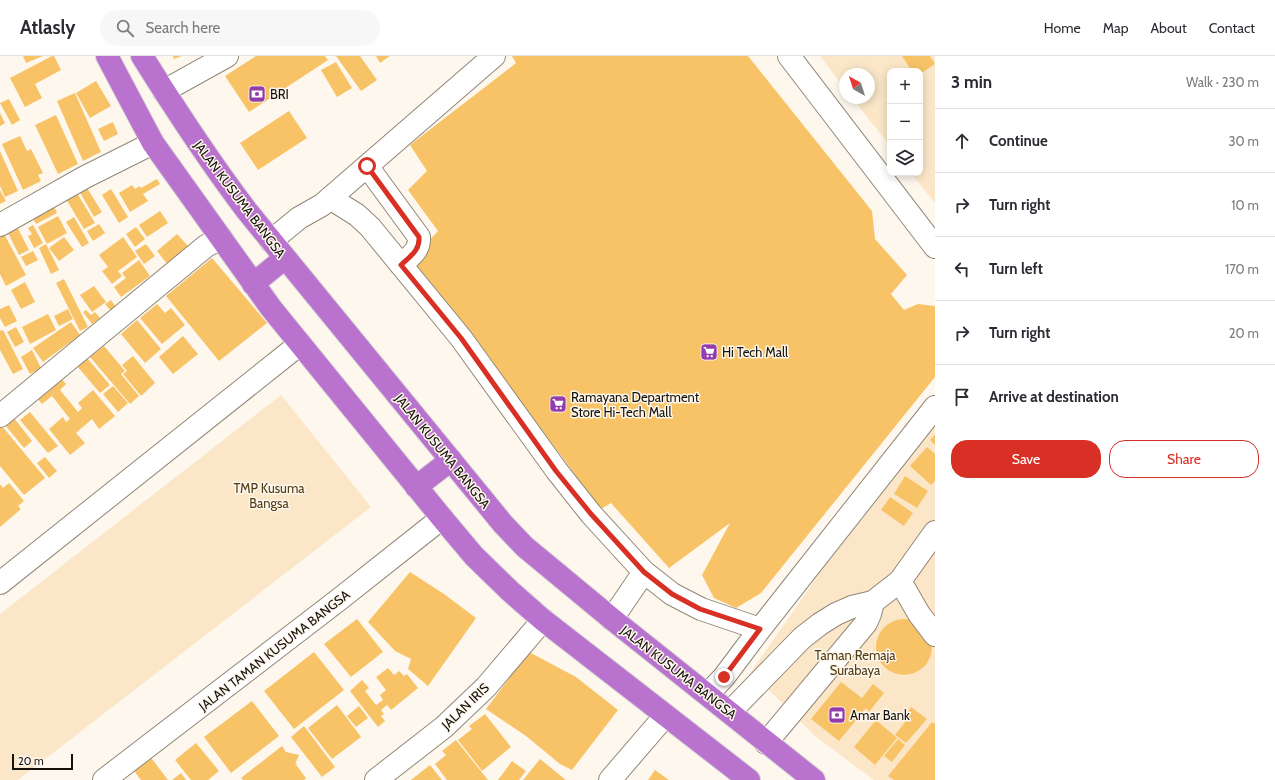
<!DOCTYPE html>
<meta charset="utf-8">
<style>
body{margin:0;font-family:Cabin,sans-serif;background:#f7f7f7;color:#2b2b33}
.controls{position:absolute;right:12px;top:12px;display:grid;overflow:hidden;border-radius:8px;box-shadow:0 2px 10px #0003}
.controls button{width:36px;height:36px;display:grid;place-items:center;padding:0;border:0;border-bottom:1px solid #e1e1e2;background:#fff;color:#2b2b33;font:20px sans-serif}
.compass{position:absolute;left:839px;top:12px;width:36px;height:36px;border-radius:50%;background:#fff;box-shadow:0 2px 10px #0003;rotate:321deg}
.scale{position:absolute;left:12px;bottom:10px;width:61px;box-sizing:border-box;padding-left:4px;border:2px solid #15120c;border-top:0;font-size:11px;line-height:14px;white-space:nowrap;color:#15120c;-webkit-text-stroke:3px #fef7ed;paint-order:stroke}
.stop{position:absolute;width:12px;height:12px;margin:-9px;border:3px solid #d93025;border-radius:50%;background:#fff}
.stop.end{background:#d93025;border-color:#fff;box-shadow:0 1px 4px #0008}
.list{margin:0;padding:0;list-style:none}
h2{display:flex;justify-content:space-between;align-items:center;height:52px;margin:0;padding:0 16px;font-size:17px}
h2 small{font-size:13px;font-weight:400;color:#7c7c81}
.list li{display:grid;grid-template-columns:26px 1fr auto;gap:12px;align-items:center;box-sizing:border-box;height:64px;padding:0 16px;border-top:1px solid #e1e1e2}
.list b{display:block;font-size:15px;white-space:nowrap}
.list em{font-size:13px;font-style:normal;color:#7c7c81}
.actions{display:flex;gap:8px;padding:12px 16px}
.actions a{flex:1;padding:9px 0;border:1px solid #d93025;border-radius:16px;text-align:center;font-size:14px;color:#d93025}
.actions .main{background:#d93025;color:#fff}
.icon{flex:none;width:22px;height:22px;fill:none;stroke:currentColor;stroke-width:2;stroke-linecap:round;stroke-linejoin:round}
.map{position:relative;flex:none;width:935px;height:724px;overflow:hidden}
header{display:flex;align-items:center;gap:24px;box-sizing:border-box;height:56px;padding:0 20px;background:#fff;border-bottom:1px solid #e1e1e2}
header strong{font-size:19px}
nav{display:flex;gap:22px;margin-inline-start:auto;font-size:14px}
.search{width:280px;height:36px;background:#f7f7f7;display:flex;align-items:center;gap:10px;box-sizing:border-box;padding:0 14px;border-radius:22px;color:#7c7c81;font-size:15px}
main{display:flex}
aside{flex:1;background:#fff}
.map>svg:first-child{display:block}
.green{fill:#fbe7c8}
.building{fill:#f8c367}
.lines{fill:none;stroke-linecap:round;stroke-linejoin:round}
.minor-casing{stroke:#918778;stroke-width:24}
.highway-casing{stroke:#d5d4d3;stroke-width:24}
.minor{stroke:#fff;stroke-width:22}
.highway{stroke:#b973cf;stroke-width:22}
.route{stroke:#d93025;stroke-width:5}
.labels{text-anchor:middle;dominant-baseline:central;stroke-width:3;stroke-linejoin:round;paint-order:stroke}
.poi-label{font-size:13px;fill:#15120c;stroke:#fef7ed;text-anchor:start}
.street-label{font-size:13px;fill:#15120c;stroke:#fef7ed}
.park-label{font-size:13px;fill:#523d16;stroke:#fef7ed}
</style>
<header>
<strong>Atlasly</strong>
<div class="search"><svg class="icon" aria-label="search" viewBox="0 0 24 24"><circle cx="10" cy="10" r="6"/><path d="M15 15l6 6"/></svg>Search here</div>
<nav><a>Home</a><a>Map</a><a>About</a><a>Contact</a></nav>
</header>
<main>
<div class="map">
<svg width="935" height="724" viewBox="0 0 935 724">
<rect width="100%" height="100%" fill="#fef7ed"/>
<!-- green -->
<path class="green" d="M820 0H935V147L911 117H920V15H890V90L852 42H869V18H845V33Z
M281 339 371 451 18 724H0V558Z
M935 362V724H874L815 680 751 616 898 404Z"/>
<!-- building -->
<path class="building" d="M23 0H43L26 7Z
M52 0H54L61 14 35 28 42 42 25 51 10 22Z
M173 0H182L174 3Z
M256 0H325L328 4 249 56 225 20Z
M336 0H360L377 24 361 35Z
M376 0H390L380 7Z
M512 0H748L872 155 875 183 907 219 891 238 904 254 918 248 935 250V321L761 537 736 552 714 542 702 519 730 467 669 512 611 447 601 453 524 350 463 270 410 205 438 175 408 134 427 115 410 89 516 7Z
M902 0H930L935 8 920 18V15H912Z
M336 6 352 32 337 41 321 14Z
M96 25 111 50 90 62 76 37Z
M75 37 101 96 83 105 57 45Z
M9 43 20 64 12 69 0 47Z
M289 55 307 82 258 114 240 87Z
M0 57 5 67 0 70Z
M56 59 78 108 58 118 35 69Z
M113 66 118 78 104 85 98 73Z
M20 80 27 95 31 93 43 117 38 119 41 125 23 134 2 88Z
M0 95 18 135 5 141 0 130Z
M157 123 160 128 143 138 148 145 130 156 119 137 132 129 135 133 140 130 141 132Z
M85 129 102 156 94 161 78 133Z
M74 132 95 167 84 173 63 138Z
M111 133 128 161 119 167 102 139Z
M0 134 6 145 0 148Z
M52 146 57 157 36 168 30 157Z
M160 155 168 167 147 181 139 169Z
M58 160 67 177 47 188 38 171Z
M74 161 89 187 82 191 66 166Z
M14 165 29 194 19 199 4 169Z
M99 168 105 177 93 185 87 175Z
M33 169 43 187 34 192 28 180 32 178 28 172Z
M136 171 145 183 135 191 126 178Z
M0 172H1L26 219 6 230 0 218Z
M177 178 189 191 168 209 157 195Z
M64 181 74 194 59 205 49 192Z
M123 181 137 201 118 215 122 220 112 228 102 215 108 211 99 199Z
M46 188 59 214 51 218 39 192Z
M146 188 155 200 144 208 135 195Z
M33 195 38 204 26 210 21 201Z
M212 202 267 267 219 305 166 240Z
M139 204 150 220 121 241 114 231 126 222 122 217Z
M64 223 88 271 80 275 56 227Z
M25 226 35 246 21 253 11 234Z
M94 230 106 246 92 256 80 239Z
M111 244 116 251 111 255 105 248Z
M157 248 165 257 171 252 185 269 162 288 140 262Z
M9 249 17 265 5 271 0 262V253Z
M68 253 73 263 59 270 54 260Z
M86 254 91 259 95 256 100 262 92 268 83 256Z
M48 258 56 274 30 288 22 271Z
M137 264 161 293 145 307 121 278Z
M71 266 80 279 43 306 33 292Z
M16 271 24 286 15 291 7 276Z
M3 274 23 313 13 318 0 294V275Z
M183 280 198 298 173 318 159 301Z
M104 290 125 315 121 318 139 340 130 348 90 301Z
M32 294 41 312 30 318 21 301Z
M133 300 155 327 141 340 123 318 127 315 122 309Z
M87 302 110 329 100 337 77 310Z
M61 322 66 328 60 334 78 356 82 352 78 347 93 334 115 360 99 373 92 363 76 377 85 387 70 399 49 373 63 361 66 366 70 363 52 340 42 348 37 342Z
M113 330 128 347 118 356 103 338Z
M30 356 58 390 48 397 20 364Z
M14 362 32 385 24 392 5 369Z
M2 370 45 422 24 439 0 410V371Z
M935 379V389L930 384Z
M927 391 935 398V425L931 429 910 410Z
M45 401 57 415 49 422 37 407Z
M905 420 928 435 917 452 894 438Z
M9 427 24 445 18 450 21 453 0 471V428L3 432Z
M890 441 913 457 904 470 881 454Z
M410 516 444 538 476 562 428 630 408 613 411 603 395 595 368 566Z
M876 591a28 28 0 1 1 56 0a28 28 0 1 1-56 0Z
M357 563 383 596 351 621 324 588Z
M314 596 344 634 294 673 264 635Z
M529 596 576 621 618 654 572 714 560 708 526 680 486 653Z
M388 612 394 619 399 615 404 620 407 618 418 632 391 654 387 649 381 654 384 658 381 660 385 665 378 671 350 635 362 624 369 632 365 635 376 649 383 644 380 639 386 634 376 621Z
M841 626 862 642 873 628 884 637 869 656 866 652 839 685 811 663Z
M252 645 279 680 231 717 204 681Z
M337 649 361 681 332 703 308 672Z
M359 650 368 662 356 671 347 660Z
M911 651 927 663 906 687 895 679 905 666 902 663Z
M485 658 511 691 482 715 458 684 472 673 469 670Z
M876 664 897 682 875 709 854 691Z
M932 666 935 668V724H894L888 720Z
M304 670 335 711 322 721 291 681Z
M898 683 905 689 892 706 884 700Z
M456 684 488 724H447L435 708 446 699 442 695Z
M196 687 219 715 208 724H191L175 704Z
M282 690 286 696 299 699 296 706H295L297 709 295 710H297L306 722 304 724H243L241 722Z
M146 695 168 724H141L129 708Z
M540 703 566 724H523Z
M512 705 526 715 519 724H498Z
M430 709 442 724H411Z
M655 714 669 724H648Z
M181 717 186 724H172Z"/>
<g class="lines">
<!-- minor casing -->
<g class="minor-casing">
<path id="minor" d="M789 0 935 191
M164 35 227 0
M367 110 419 181C420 195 410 200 401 209
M330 142 357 159 370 171 461 282 557 415 591 458 644 516 672 538 701 553 760 573 935 351
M0 169 85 121 153 87
M271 185 299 162 322 149 494 0
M0 360 206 190 221 182
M900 525 919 558 935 579
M0 527 300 288
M612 563 644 516
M708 638 724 621 760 573
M730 656 802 582 820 568 836 558 852 551 873 546 900 525 935 476
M766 687 866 567 870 558 873 546
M104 724 341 542 442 462
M376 724 444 671 486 631 543 564
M610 724 665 660"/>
</g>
<!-- highway casing -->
<g class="highway-casing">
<path id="highway" d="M107 0 153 87 271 252 442 462 474 500 510 535 543 564 749 724
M142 0C175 53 209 105 247 155L503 468 525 491 612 563 814 724
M253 228 285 202
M416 431 451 404"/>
</g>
<!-- minor -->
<use href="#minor" class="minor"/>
<!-- highway -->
<use href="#highway" class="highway"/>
</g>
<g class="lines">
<!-- route -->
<path class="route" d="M367 110 419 181C420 195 410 200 401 209L461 282 556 415 591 458 644 516 672 538 700 553 760 573 724 621"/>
</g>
<!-- icons -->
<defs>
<g id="bank-square" transform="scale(0.9)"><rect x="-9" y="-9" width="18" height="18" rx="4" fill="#923dab" stroke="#fef7ed"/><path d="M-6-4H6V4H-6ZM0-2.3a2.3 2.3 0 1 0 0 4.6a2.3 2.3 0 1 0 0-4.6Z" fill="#fff"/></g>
<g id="supermarket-square" transform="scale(0.9)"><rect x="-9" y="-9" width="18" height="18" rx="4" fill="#923dab" stroke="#fef7ed"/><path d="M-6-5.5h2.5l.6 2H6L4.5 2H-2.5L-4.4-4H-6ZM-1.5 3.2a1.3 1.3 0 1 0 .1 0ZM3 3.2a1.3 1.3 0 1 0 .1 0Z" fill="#fff"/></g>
</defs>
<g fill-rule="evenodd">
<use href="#bank-square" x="257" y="38"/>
<use href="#supermarket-square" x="709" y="296"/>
<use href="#supermarket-square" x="558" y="348"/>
<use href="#bank-square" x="837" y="659"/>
</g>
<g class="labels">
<!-- poi labels -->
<g class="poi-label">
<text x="270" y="38">BRI</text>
<text x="722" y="296">Hi Tech Mall</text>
<text x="571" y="341">Ramayana Department<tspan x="571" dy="15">Store Hi-Tech Mall</tspan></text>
<text x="850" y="659">Amar Bank</text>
</g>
<!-- street labels -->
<g class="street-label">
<text transform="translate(240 143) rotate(53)">JALAN KUSUMA BANGSA</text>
<text transform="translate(443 395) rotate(51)">JALAN KUSUMA BANGSA</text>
<text transform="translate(274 594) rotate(-38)">JALAN TAMAN KUSUMA BANGSA</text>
<text transform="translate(679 616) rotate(38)">JALAN KUSUMA BANGSA</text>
<text transform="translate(465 650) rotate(-44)">JALAN IRIS</text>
</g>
<!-- park labels -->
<g class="park-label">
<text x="269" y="432">TMP Kusuma<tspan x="269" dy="15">Bangsa</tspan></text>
<text x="855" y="599">Taman Remaja<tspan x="855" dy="15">Surabaya</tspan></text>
</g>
</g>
</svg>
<div class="controls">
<button>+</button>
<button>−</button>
<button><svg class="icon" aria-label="layers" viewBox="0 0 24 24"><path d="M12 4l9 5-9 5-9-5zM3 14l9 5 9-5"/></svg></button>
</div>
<svg class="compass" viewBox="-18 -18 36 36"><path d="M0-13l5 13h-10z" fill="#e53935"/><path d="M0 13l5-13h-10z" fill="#7c7c81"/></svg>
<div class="scale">20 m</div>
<div class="stop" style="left:367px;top:110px"></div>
<div class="stop end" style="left:724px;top:621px"></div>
</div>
<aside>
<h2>3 min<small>Walk · 230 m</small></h2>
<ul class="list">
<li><svg class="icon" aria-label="ahead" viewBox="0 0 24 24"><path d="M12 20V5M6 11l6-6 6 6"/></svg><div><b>Continue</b></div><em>30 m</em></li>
<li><svg class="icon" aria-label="right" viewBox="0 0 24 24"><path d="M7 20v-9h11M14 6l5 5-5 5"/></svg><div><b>Turn right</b></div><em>10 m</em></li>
<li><svg class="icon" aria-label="left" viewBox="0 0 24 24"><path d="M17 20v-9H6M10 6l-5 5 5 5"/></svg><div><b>Turn left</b></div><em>170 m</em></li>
<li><svg class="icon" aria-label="right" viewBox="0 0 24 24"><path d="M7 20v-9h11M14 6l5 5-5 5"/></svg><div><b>Turn right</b></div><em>20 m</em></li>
<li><svg class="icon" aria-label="arrive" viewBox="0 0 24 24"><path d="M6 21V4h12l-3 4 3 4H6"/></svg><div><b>Arrive at destination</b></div></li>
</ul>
<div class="actions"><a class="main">Save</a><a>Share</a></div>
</aside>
</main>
